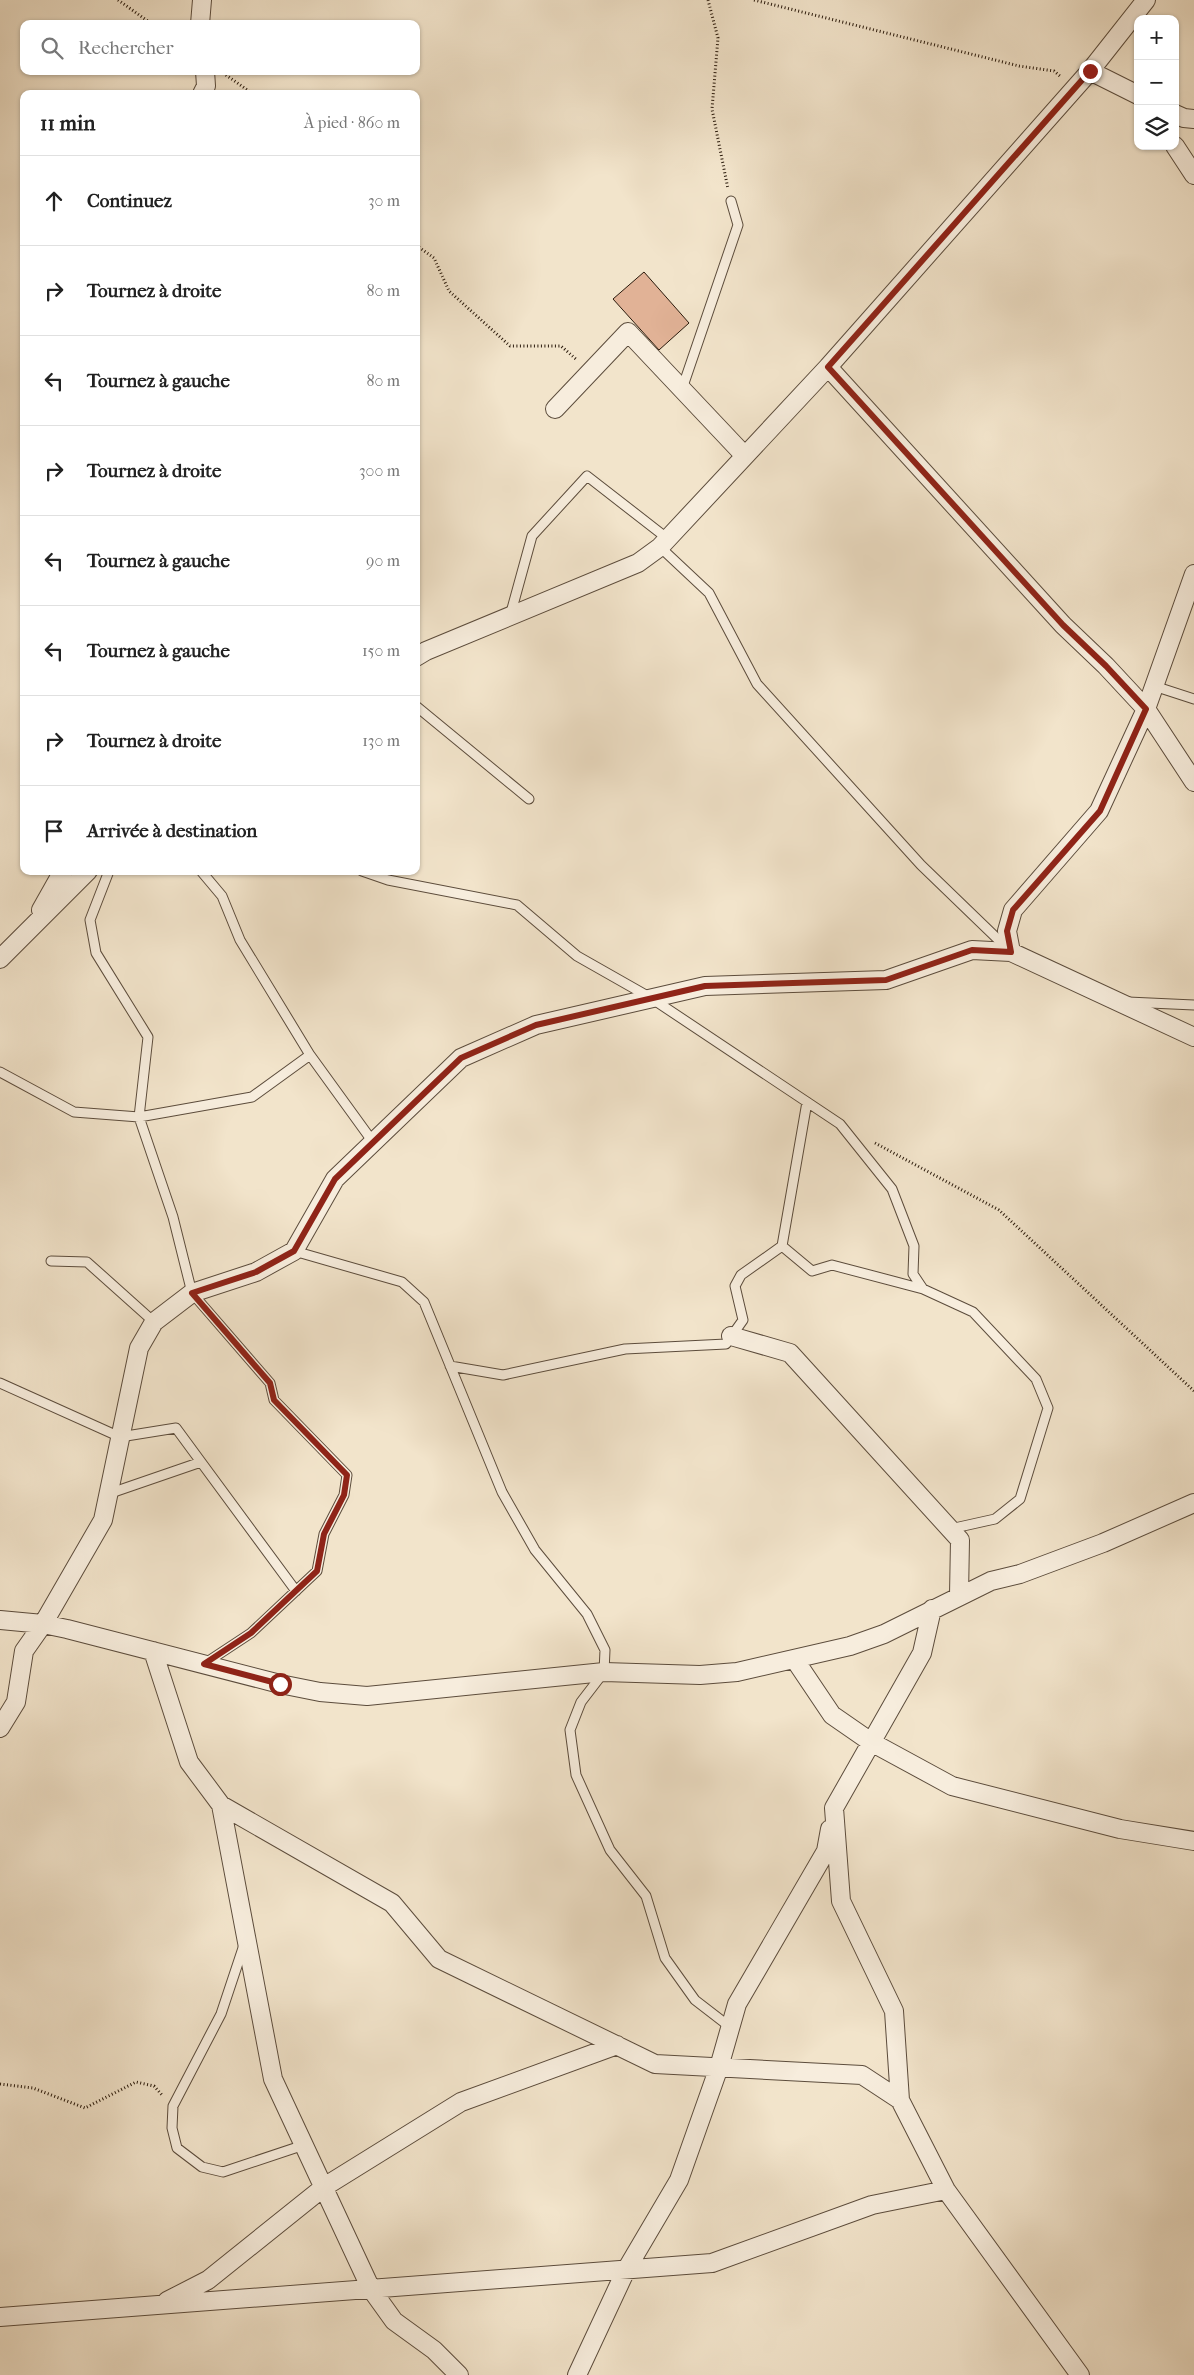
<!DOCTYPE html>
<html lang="fr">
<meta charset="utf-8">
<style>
body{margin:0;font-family:"IM FELL French Canon",serif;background:#f6f6f6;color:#222}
.controls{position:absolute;right:15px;top:15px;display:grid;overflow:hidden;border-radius:10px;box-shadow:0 1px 4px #0004}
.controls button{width:45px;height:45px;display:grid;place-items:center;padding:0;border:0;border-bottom:1px solid #e0e0e0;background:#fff;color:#222;font:25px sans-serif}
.stop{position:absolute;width:15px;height:15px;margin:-11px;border:4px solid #8f2418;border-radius:50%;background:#fff}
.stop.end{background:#8f2418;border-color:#fff;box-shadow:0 1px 5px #0008}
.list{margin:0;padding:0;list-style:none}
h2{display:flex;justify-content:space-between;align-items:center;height:65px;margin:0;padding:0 20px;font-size:21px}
h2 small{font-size:16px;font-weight:400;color:#767676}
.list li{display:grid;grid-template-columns:32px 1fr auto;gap:15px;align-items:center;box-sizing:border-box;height:90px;padding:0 20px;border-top:1px solid #e0e0e0}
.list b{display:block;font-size:19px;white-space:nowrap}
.list em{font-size:16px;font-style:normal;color:#767676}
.icon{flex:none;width:28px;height:28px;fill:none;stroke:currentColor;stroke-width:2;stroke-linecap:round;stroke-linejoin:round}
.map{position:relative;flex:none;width:1194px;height:2375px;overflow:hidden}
.search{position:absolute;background:#fff;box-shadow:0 1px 4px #0004;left:20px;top:20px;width:400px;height:55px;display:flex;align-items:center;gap:12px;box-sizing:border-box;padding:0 18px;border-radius:10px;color:#767676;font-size:19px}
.panel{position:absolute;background:#fff;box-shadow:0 1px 4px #0004;left:20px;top:90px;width:400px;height:785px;border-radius:10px}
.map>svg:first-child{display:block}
.building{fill:#e1b296;stroke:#2a1a0c}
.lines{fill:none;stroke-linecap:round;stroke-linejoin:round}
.lane-casing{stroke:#5c4c3c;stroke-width:11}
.street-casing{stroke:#5c4c3c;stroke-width:20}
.path{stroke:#2a1a0c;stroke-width:3;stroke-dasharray:1 2.5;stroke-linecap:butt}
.lane{stroke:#f7eddd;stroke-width:9}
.street{stroke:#f7eddd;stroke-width:18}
.route{stroke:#8f2418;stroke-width:6}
</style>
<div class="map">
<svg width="1194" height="2375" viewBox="0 0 1194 2375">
<rect width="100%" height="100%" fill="#f2e4cb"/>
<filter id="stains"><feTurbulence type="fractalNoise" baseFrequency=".004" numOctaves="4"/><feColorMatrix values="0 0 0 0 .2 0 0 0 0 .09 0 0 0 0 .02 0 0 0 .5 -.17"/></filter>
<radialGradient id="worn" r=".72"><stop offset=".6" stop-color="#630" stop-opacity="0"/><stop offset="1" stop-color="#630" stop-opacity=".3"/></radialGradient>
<!-- building -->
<path class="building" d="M644 272 689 323 659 350 613 299Z"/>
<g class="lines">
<!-- lane casing -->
<g class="lane-casing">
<path id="lane" d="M682 389 738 225 731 201
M660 547 709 593 757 684 921 865 1009 950
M510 616 532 536 587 476 668 539
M1154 686 1194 699
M416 706 529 799
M109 871 90 920 96 953 148 1037 139 1117 173 1217 192 1293 270 1383 274 1400 347 1475 344 1495 324 1534 317 1571 251 1633 204 1664
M201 871 222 896 240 940 310 1055 373 1142
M362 871 388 880 517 905 577 956 651 998 840 1124 892 1189 914 1246 913 1274 923 1289 973 1312 1036 1379 1048 1408 1020 1499 995 1519 950 1529
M1128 1002 1194 1005
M0 1072 74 1112 139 1117 252 1097 310 1055
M807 1102 782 1246 812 1271 832 1265 923 1289
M294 1251 402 1282 424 1302 502 1492 535 1550 587 1614 605 1650 604 1672 581 1702 570 1730 576 1775 610 1850 646 1896 665 1958 695 2000 730 2027
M51 1261 87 1262 154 1322
M450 1366 503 1375 625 1349 726 1344 743 1320 735 1286 741 1275 782 1246
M0 1383 120 1437 176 1428 201 1462
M108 1494 201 1462 296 1591
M244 1945 221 2014 173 2106 172 2128 177 2148 202 2167 223 2172 304 2145"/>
</g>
<!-- street casing -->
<g class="street-casing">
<path id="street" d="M200 24 202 0
M1090 71 1138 95
M202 94 206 86 205 71
M1175 114 1184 118 1194 119
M1175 146 1194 175
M828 367 1063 625 1106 666 1146 709 1194 782
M555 409 628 332 745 456
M416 657 426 651 638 563 660 547 828 367 1090 71 1146 0
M41 910 63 871
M1011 952 1007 931 1013 910 1099 811 1146 709 1194 574
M0 959 88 871
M731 1336 790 1353 960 1540 959 1595
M932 1609 922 1653 834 1808 841 1901 894 2011 900 2100 946 2190 1080 2375
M0 1620 43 1624 67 1629 280 1684 320 1692 367 1696 604 1672 700 1675 737 1672 850 1646 884 1634 991 1581 1020 1574 1103 1543 1194 1503
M153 1651 189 1762 221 1805 392 1903 439 1959 655 2064 862 2075 900 2100
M795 1660 832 1715 871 1742 952 1786 1120 1829 1194 1841
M0 1728 16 1702 24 1651 43 1624 103 1520 139 1348 154 1322 192 1293 256 1272 294 1251 335 1179 461 1058 536 1025 705 986 886 980 972 950 1011 952 1194 1037
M221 1805 273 2079 371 2289 394 2321 434 2350 459 2375
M167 2301 208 2280 324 2187 461 2102 617 2045
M0 2317 712 2263 872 2205 946 2190
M577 2375 626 2270 679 2180 719 2067 737 2004 826 1851 830 1829"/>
</g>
<!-- path -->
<path class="path" d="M118 0 152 24
M708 0 718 38 712 109 728 189
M754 0 1019 66 1054 71 1061 77
M223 73 253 94
M416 245 434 258 449 291 510 346H561L577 360
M875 1143 999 1210 1194 1391
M0 2084 33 2088 85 2108 136 2082 154 2086 162 2095"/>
<!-- lane -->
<use href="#lane" class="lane"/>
<!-- street -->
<use href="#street" class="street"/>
</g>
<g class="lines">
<!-- route -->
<path class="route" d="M280 1684 204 1664 251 1633 317 1571 324 1534 344 1495 347 1475 274 1400 270 1383 192 1293 256 1272 294 1251 335 1179 461 1058 536 1025 705 986 886 980 972 950 1011 952 1007 931 1013 910 1100 811 1146 709 1106 666 1063 625 828 367 1090 71"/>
</g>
<rect width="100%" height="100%" filter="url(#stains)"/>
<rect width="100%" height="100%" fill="url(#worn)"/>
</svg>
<div class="controls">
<button>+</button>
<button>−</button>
<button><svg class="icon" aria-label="layers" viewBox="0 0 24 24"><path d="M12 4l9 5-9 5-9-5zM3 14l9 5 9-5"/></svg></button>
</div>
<div class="stop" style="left:280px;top:1684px"></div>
<div class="stop end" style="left:1090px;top:71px"></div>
<div class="search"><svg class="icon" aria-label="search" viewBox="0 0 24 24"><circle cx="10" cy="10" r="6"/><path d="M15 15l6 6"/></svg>Rechercher</div>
<section class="panel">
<h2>11 min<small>À pied · 860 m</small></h2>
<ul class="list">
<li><svg class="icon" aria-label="ahead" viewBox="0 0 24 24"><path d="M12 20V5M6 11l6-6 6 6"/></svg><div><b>Continuez</b></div><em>30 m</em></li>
<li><svg class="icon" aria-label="right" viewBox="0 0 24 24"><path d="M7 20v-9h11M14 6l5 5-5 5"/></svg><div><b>Tournez à droite</b></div><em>80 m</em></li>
<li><svg class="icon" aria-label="left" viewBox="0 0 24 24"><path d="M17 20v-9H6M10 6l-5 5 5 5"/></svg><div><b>Tournez à gauche</b></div><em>80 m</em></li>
<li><svg class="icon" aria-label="right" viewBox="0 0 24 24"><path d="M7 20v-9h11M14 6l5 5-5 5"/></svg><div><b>Tournez à droite</b></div><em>300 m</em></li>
<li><svg class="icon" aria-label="left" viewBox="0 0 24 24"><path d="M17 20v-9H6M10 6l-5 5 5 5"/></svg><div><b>Tournez à gauche</b></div><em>90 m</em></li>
<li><svg class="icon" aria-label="left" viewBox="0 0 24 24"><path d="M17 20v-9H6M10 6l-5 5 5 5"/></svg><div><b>Tournez à gauche</b></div><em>150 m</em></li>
<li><svg class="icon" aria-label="right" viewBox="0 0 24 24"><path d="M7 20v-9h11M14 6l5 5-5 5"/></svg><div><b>Tournez à droite</b></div><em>130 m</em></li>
<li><svg class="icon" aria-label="arrive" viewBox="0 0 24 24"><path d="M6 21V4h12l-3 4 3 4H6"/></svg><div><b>Arrivée à destination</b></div></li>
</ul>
</section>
</div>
